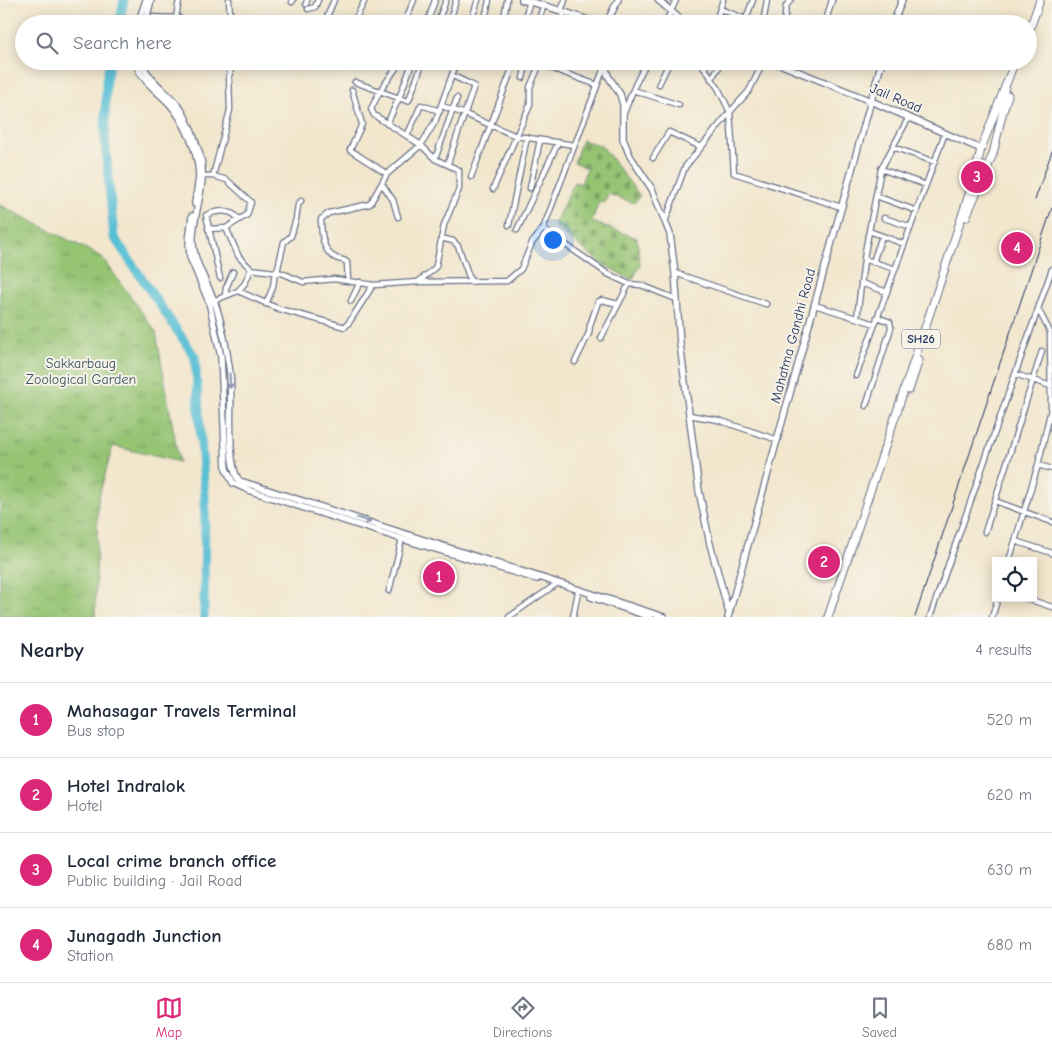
<!DOCTYPE html>
<meta charset="utf-8">
<style>
body{margin:0;font-family:"Comic Neue",sans-serif;background:#f2f2f3;color:#1f2937}
.controls{position:absolute;right:15px;bottom:15px;display:grid;overflow:hidden;border-radius:0px;box-shadow:0 2px 12px #0003}
.controls button{width:45px;height:45px;display:grid;place-items:center;padding:0;border:0;border-bottom:1px solid #e0e1e3;background:#fff;color:#1f2937;font:25px sans-serif}
.you{position:absolute;left:552px;top:239px;width:18px;height:18px;margin:-12px;border:4px solid #fff;border-radius:50%;background:#1a73e8;box-shadow:0 0 0 8px #1a73e833}
.badge{display:grid;place-items:center;width:32px;height:32px;border-radius:50%;background:#db2777;color:#fff;font-size:16px;font-weight:700}
.pin{position:absolute;translate:-50% -50%;border:2px solid #fff;box-shadow:0 1px 5px #0006}
.list{margin:0;padding:0;list-style:none}
h2{display:flex;justify-content:space-between;align-items:center;height:65px;margin:0;padding:0 20px;font-size:21px}
h2 small{font-size:16px;font-weight:400;color:#747a83}
.list li{display:grid;grid-template-columns:32px 1fr auto;gap:15px;align-items:center;box-sizing:border-box;height:75px;padding:0 20px;border-top:1px solid #e0e1e3}
.list b{display:block;font-size:19px;white-space:nowrap}
.list p{margin:0;font-size:16px;white-space:nowrap;color:#747a83}
.list em{font-size:16px;font-style:normal;color:#747a83}
.icon{flex:none;width:28px;height:28px;fill:none;stroke:currentColor;stroke-width:2;stroke-linecap:round;stroke-linejoin:round}
.map{position:relative;flex:none;width:1052px;height:617px;overflow:hidden}
.search{position:absolute;background:#fff;box-shadow:0 2px 12px #0003;left:15px;right:15px;top:15px;height:55px;display:flex;align-items:center;gap:12px;box-sizing:border-box;padding:0 18px;border-radius:28px;color:#747a83;font-size:19px}
.sheet{height:365px;background:#fff}
nav{display:flex;justify-content:space-around;align-items:center;box-sizing:border-box;height:70px;border-top:1px solid #e0e1e3;background:#fff;font-size:14px;color:#747a83}
nav a{display:grid;justify-items:center;gap:2px}
nav .on{color:#db2777}
.map>svg:first-child{display:block}
.cemetery{fill:url(#cemetery-stones);stroke:#587a68}
.park{fill:url(#park-tufts);stroke:#587a68}
.lines{fill:none;stroke-linecap:round;stroke-linejoin:round}
.river{stroke:#58bfd5;stroke-width:9}
.street-casing{stroke:#666f85;stroke-width:7}
.secondary-casing{stroke:#666f85;stroke-width:8}
.primary-casing{stroke:#666f85;stroke-width:9}
.street{stroke:#fff;stroke-width:4.5}
.secondary{stroke:#fff;stroke-width:5.5}
.primary{stroke:#fff;stroke-width:7}
.rail{stroke:#1b2f5e;stroke-width:1}
.oneway{stroke:#8d97ae}
.labels{text-anchor:middle;dominant-baseline:central;stroke-width:4;stroke-linejoin:round;paint-order:stroke}
.shield{fill:#f7f3e8;stroke:#5d6a87;stroke-width:1}
.shield-label{font-size:12px;font-weight:bold;fill:#1b2f5e}
.street-label{font-size:14px;fill:#1b2f5e;stroke:#f7f3e8}
.park-label{font-size:14px;fill:#3a5463;stroke:#f7f3e8}
</style>
<div class="map">
<svg width="1052" height="617" viewBox="0 0 1052 617">
<defs>
<pattern id="cemetery-stones" width="16" height="16" patternUnits="userSpaceOnUse" patternTransform="scale(1.25)"><rect width="16" height="16" fill="#95c473"/><path d="M2 7V4a2 2 0 0 1 4 0v3zM10 15v-3a2 2 0 0 1 4 0v3z" fill="#79a062"/></pattern>
<pattern id="park-tufts" width="24" height="20" patternUnits="userSpaceOnUse" patternTransform="scale(1.25)"><rect width="24" height="20" fill="#95c473"/><path d="M3 7l-1-3M5 7V3M7 7l1-3M15 17l-1-3M17 17v-4M19 17l1-3" fill="none" stroke="#79a062"/></pattern>
</defs>
<rect width="100%" height="100%" fill="#f7f3e8"/>
<filter id="ink" filterUnits="userSpaceOnUse"><feTurbulence type="fractalNoise" baseFrequency=".02" numOctaves="2"/><feDisplacementMap in="SourceGraphic" scale="10" xChannelSelector="R" yChannelSelector="G"/><feConvolveMatrix kernelMatrix="1 2 1 2 8 2 1 2 1" color-interpolation-filters="sRGB"/></filter>
<filter id="wash" filterUnits="userSpaceOnUse"><feTurbulence type="fractalNoise" baseFrequency=".0096" numOctaves="4" result="noise"/><feDisplacementMap in="SourceGraphic" scale="20" xChannelSelector="R" yChannelSelector="G"/><feGaussianBlur stdDeviation="1.12" result="paint"/><feColorMatrix in="noise" values="0 0 0 0 0 0 0 0 0 0 0 0 0 0 0 0 0 1.4 0 .05"/><feComposite in="paint" operator="in"/></filter>
<g filter="url(#wash)">
<rect width="100%" height="100%" fill="#f2e6cd"/>
<!-- cemetery -->
<path class="cemetery" d="M582 140 602 146 640 196 634 203 608 194 605 203 599 201 592 222 637 238 640 266 632 280 599 262 554 225 574 182 581 184 587 168 574 162Z"/>
<!-- park -->
<path class="park" d="M0 205 102 257 156 332 179 462 113 446 98 500 95 617H0Z"/>
<g class="lines">
<!-- river -->
<path class="river" d="M119 24 124 0
M110 61 106 81 105 140 114 237 195 357 205 497 204 617"/>
</g>
</g>
<g filter="url(#ink)">
<g class="lines">
<!-- street casing -->
<g class="street-casing">
<path id="street" d="M229 0 230 15 234 24
M292 2 293 0
M306 4 307 0
M308 9 315 7 318 0
M720 9 746 19
M561 11 565 0
M147 17 179 18 190 24
M176 18 179 0
M216 24 230 15
M324 24 334 0
M353 24 365 0
M404 24 414 0
M427 24 435 0
M437 24 446 0
M449 24 456 0
M470 24 478 0
M484 24 489 0
M503 24 507 0
M523 24 530 1
M537 24 544 5
M560 24 564 13
M665 24 676 0
M715 24 723 0
M744 24 753 0
M763 24 767 0
M784 24 786 6 791 0
M825 24 832 0
M401 61 380 91 371 109 374 115 421 145 435 159 459 170V189L444 225 436 266 433 270 419 281
M700 61 718 88 730 112 734 173 841 207
M874 61 881 64
M540 64 597 85
M523 78 527 61
M711 79 723 61
M355 82 407 101 409 100 423 61
M659 84 670 61
M352 90 362 124 350 150 387 174
M633 90 679 105
M442 106 465 114 516 136 574 145
M624 113 635 85 647 61
M387 124 399 98 413 61
M407 136 421 105 440 111
M893 147 935 162
M653 158 669 132 701 147
M435 159 457 98
M448 163 474 86 453 76
M881 169 926 185
M200 176H213L227 180 251 202 247 215 226 228
M213 176 230 110 229 76 234 61
M471 177 515 61
M382 184 393 200 398 217
M530 188 540 140
M493 189 530 105V87L541 61
M876 196 917 211
M884 218 911 227
M665 222 685 167 730 112 749 91 764 61
M509 225 527 137
M208 229 226 228 239 257 251 269
M543 229 608 274 629 284 641 285 676 299
M517 230 558 143
M869 231 904 244
M441 238 453 241 458 246 471 282
M864 259 895 269
M873 262 882 236
M277 272 284 242 291 236 296 219 298 205 301 201
M675 273 766 304
M220 278 206 215C217 211 230 208 239 219
M348 281 347 262C343 259 340 260 336 258 323 253 321 232 321 219L329 213 370 204 387 174 421 145 435 122 457 61
M861 283 887 292
M238 291 245 283 251 269 282 273 303 282 334 279 374 285 418 282 507 281 521 269 532 243 543 229 605 65
M225 296 226 288 233 272
M213 301 238 291 279 309 345 327 350 321 373 285
M351 301 360 282
M266 304 273 287 275 272
M815 305 875 324
M857 318 865 252 881 169 909 117
M601 338 629 284
M575 362 589 333 590 325 598 302 602 300 618 304
M1015 374 1051 386
M856 376 945 133
M866 406 891 328 890 322 877 317
M689 415 718 420 778 440
M1038 465 1052 469
M995 501 1052 522
M985 532 1042 351
M1015 541 1052 553
M1009 561 1038 465 1051 409 1050 332 1038 309
M389 591 402 539
M1025 598 1052 607
M509 617 555 585
M573 617 578 592
M930 617 1052 269
M992 617 998 598"/>
</g>
<!-- secondary casing -->
<g class="secondary-casing">
<path id="secondary" d="M522 0C548 5 574 16 600 24
M658 0 686 24
M138 24 146 0
M145 24 151 0
M606 24 618 0
M893 24 902 0
M135 61C140 79 156 90 169 103 185 121 199 153 199 177 198 186 196 195 195 204
M141 61C148 81 167 91 179 107 188 119 193 135 198 149 209 178 195 206 193 235 191 261 208 282 216 306 223 328 227 351 230 373 233 395 225 469 240 481L664 617
M604 61 608 76 620 94 623 105V139L630 156 652 189 670 234 675 273 680 344 699 491 710 544 728 610
M772 61 871 101 981 149
M192 216 189 241 190 257 209 302 221 357 226 469 233 483 251 491 402 539 537 579
M591 597 650 617
M728 617 882 61"/>
</g>
<!-- primary casing -->
<g class="primary-casing">
<path id="primary" d="M1028 34 1040 0
M966 217 993 154 1002 115 1008 95
M909 390 919 360
M828 617 945 268 973 182 981 149 1015 61"/>
</g>
<!-- street -->
<use href="#street" class="street"/>
<!-- secondary -->
<use href="#secondary" class="secondary"/>
<!-- primary -->
<use href="#primary" class="primary"/>
<!-- rail -->
<path class="rail" d="M1035 200 1052 151
M915 617 1052 208"/>
</g>
<!-- one-way arrows -->
<defs><path id="oneway-shaft" d="M-6 0H5M1.5-3L5.5 0L1.5 3" fill="none" stroke-width="1.6" stroke-linecap="round" stroke-linejoin="round" transform="scale(1.25)"/></defs>
<g class="oneway">
<use href="#oneway-shaft" transform="translate(230 381) rotate(88)"/>
<use href="#oneway-shaft" transform="translate(364 520) rotate(17)"/>
</g>
</g>
<g class="labels">
<!-- shield labels -->
<rect class="shield" x="902" y="329.5" width="38" height="19" rx="4"/>
<g class="shield-label">
<text x="921" y="339">SH26</text>
</g>
<!-- street labels -->
<g class="street-label">
<text transform="translate(896 98) rotate(23)">Jail Road</text>
<text transform="translate(793 336) rotate(-75)">Mahatma Gandhi Road</text>
</g>
<!-- park labels -->
<g class="park-label">
<text x="81" y="363">Sakkarbaug<tspan x="81" dy="16">Zoological Garden</tspan></text>
</g>
</g>
</svg>
<div class="controls">
<button><svg class="icon" aria-label="locate" viewBox="0 0 24 24"><circle cx="12" cy="12" r="6"/><path d="M12 2v4M12 18v4M2 12h4M18 12h4"/></svg></button>
</div>
<div class="you"></div>
<div class="pin badge" style="left:439px;top:577px">1</div>
<div class="pin badge" style="left:824px;top:562px">2</div>
<div class="pin badge" style="left:977px;top:177px">3</div>
<div class="pin badge" style="left:1017px;top:248px">4</div>
<div class="search"><svg class="icon" aria-label="search" viewBox="0 0 24 24"><circle cx="10" cy="10" r="6"/><path d="M15 15l6 6"/></svg>Search here</div>
</div>
<section class="sheet">
<h2>Nearby<small>4 results</small></h2>
<ul class="list">
<li><span class="badge">1</span><div><b>Mahasagar Travels Terminal</b><p>Bus stop</p></div><em>520 m</em></li>
<li><span class="badge">2</span><div><b>Hotel Indralok</b><p>Hotel</p></div><em>620 m</em></li>
<li><span class="badge">3</span><div><b>Local crime branch office</b><p>Public building · Jail Road</p></div><em>630 m</em></li>
<li><span class="badge">4</span><div><b>Junagadh Junction</b><p>Station</p></div><em>680 m</em></li>
</ul>
</section>
<nav>
<a class="on"><svg class="icon" aria-label="map" viewBox="0 0 24 24"><path d="M3 6l6-2 6 2 6-2v14l-6 2-6-2-6 2zM9 4v14M15 6v14"/></svg>Map</a>
<a><svg class="icon" aria-label="directions" viewBox="0 0 24 24"><path d="M12 3l9 9-9 9-9-9zM9 14v-3h6M13 9l2 2-2 2"/></svg>Directions</a>
<a><svg class="icon" aria-label="saved" viewBox="0 0 24 24"><path d="M7 4h10v16l-5-4-5 4z"/></svg>Saved</a>
</nav>
